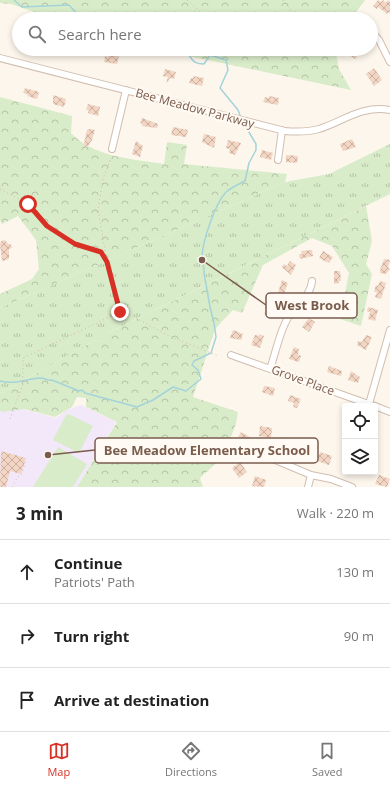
<!DOCTYPE html>
<meta charset="utf-8">
<style>
body{margin:0;font-family:"Open Sans",sans-serif;background:#f2f2f2;color:#222}
.controls{position:absolute;right:12px;bottom:12px;display:grid;overflow:hidden;border-radius:4px;box-shadow:0 2px 6px #0003}
.controls button{width:36px;height:36px;display:grid;place-items:center;padding:0;border:0;border-bottom:1px solid #e0e0e0;background:#fff;color:#222;font:20px sans-serif}
.stop{position:absolute;width:12px;height:12px;margin:-9px;border:3px solid #d93025;border-radius:50%;background:#fff}
.stop.end{background:#d93025;border-color:#fff;box-shadow:0 1px 4px #0008}
.list{margin:0;padding:0;list-style:none}
h2{display:flex;justify-content:space-between;align-items:center;height:52px;margin:0;padding:0 16px;font-size:17px}
h2 small{font-size:13px;font-weight:400;color:#767676}
.list li{display:grid;grid-template-columns:26px 1fr auto;gap:12px;align-items:center;box-sizing:border-box;height:64px;padding:0 16px;border-top:1px solid #e0e0e0}
.list b{display:block;font-size:15px;white-space:nowrap}
.list p{margin:0;font-size:13px;white-space:nowrap;color:#767676}
.list em{font-size:13px;font-style:normal;color:#767676}
.icon{flex:none;width:22px;height:22px;fill:none;stroke:currentColor;stroke-width:2;stroke-linecap:round;stroke-linejoin:round}
.map{position:relative;flex:none;width:390px;height:487px;overflow:hidden}
.search{position:absolute;background:#fff;box-shadow:0 2px 6px #0003;left:12px;right:12px;top:12px;height:44px;display:flex;align-items:center;gap:10px;box-sizing:border-box;padding:0 14px;border-radius:22px;color:#767676;font-size:15px}
.sheet{height:244px;background:#fff}
nav{display:flex;justify-content:space-around;align-items:center;box-sizing:border-box;height:56px;border-top:1px solid #e0e0e0;background:#fff;font-size:11px;color:#767676}
nav a{display:grid;justify-items:center;gap:2px}
nav .on{color:#d93025}
.map>svg:first-child{display:block}
.education{fill:#f3e8fa}
.grass{fill:url(#grass-tufts)}
.forest{fill:url(#forest-crowns)}
.pitch{fill:#d8ecc9}
.lines{fill:none;stroke-linecap:round;stroke-linejoin:round}
.stream{stroke:#a5d3da;stroke-width:1.5}
.building{fill:url(#building-cross-hatch)}
.minor-casing{stroke:#d1beb0;stroke-width:8}
.path{stroke:#d9b8a5;stroke-width:1;stroke-dasharray:1 3;stroke-linecap:butt}
.minor{stroke:#fff;stroke-width:6}
.route{stroke:#d93025;stroke-width:5}
.labels{text-anchor:middle;dominant-baseline:central;stroke-width:4;stroke-linejoin:round;paint-order:stroke}
.street-label{font-size:12px;fill:#7a5c4d;stroke:#fffaf3}
.leader{fill:none;stroke:#7a5c4d;stroke-width:1.5}
.callout-dot{fill:#7a5c4d;stroke:#fffaf3;stroke-width:1.5}
.callout{fill:#fffaf3;stroke:#7a5c4d;stroke-width:1.5}
.callout-label{font-size:13px;text-anchor:middle;font-weight:bold;fill:#7a5c4d}
</style>
<div class="map">
<svg width="390" height="487" viewBox="0 0 390 487">
<defs>
<pattern id="grass-tufts" width="24" height="20" patternUnits="userSpaceOnUse"><rect width="24" height="20" fill="#d8ecc9"/><path d="M3 7l-1-3M5 7V3M7 7l1-3M15 17l-1-3M17 17v-4M19 17l1-3" fill="none" stroke="#b4c2a5"/></pattern>
<pattern id="forest-crowns" width="20" height="18" patternUnits="userSpaceOnUse"><rect width="20" height="18" fill="#d8ecc9"/><path d="M2 6a3 3 0 1 1 6 0M12 15a3 3 0 1 1 6 0" fill="none" stroke="#b4c2a5"/></pattern>
<pattern id="building-cross-hatch" width="8" height="8" patternUnits="userSpaceOnUse"><rect width="8" height="8" fill="#f3d5c3"/><path d="M0 0l8 8M0 8l8-8" fill="none" stroke="#cab0a1"/></pattern>
</defs>
<rect width="100%" height="100%" fill="#fdf6ec"/>
<!-- education -->
<path class="education" d="M0 403 56 418 67 410 81 405 116 422 77 487H0Z"/>
<!-- grass -->
<path class="grass" d="M390 144V194L102 336 0 394V308L285 182 329 174Z"/>
<!-- forest -->
<path class="forest" d="M0 0H365L351 19H54L11 4 0 3Z
M155 49H335L339 69 351 90Z
M0 97 72 116 71 133C93 157 133 159 164 164L167 142 187 145 184 164 287 174 285 182 0 308V294L32 279 39 269 36 240 18 216 2 224 0 220Z
M366 206 372 241 366 264 372 274 361 326 340 319 349 273 332 246 312 238 263 265 242 313 233 310 215 329 193 397 238 412 236 424 223 457 200 478 203 487H77L117 422 86 407V398L77 397 72 407 55 417 24 409 2 412 0 410V394L102 336Z"/>
<!-- pitch -->
<path class="pitch" d="M69 414 93 426 79 453 53 440 66 415Z
M58 447 87 464 73 487H33Z"/>
<g class="lines">
<!-- stream -->
<path class="stream" d="M14 0 22 7 69 5 82 19
M87 19 105 13 120 16 126 12 130 19
M185 49C192 58 191 64 204 64L210 55 226 60 228 70 220 88 238 110 241 118
M0 381C13 385 26 379 40 378 45 378 48 381 52 380L79 391 82 390 85 393 137 407 153 400 173 387 186 391 201 379 198 370 192 365 194 361 211 353 216 337 214 323 210 307 204 273C205 268 202 264 202 258 202 242 215 204 226 192 232 187 239 184 245 181L249 163 256 150V144L243 122"/>
</g>
<!-- building -->
<path class="building" d="M378 0 381 2 383 0 386 3 388 0 390 2V13L388 12 387 14 378 7 377 9 373 6Z
M342 49H358L361 51 355 59Z
M108 54 119 56 117 64 104 62 105 56 108 57Z
M374 68 382 80 374 86 366 74Z
M165 69 176 72 174 79 170 78 166 84 168 77 163 76Z
M193 76 204 78 202 86 189 83 191 78H193Z
M25 88 39 92 37 99 27 96 28 94 23 93Z
M53 95 66 99 64 107 53 104Z
M269 96 279 98 278 105 263 102 265 97 269 98Z
M88 104 100 107 98 116 88 113 89 110H86Z
M142 118 158 124 157 128 142 126V124L140 123Z
M173 127 188 130 186 137 171 135Z
M89 129 95 130 92 140 87 147 84 146V143L87 130Z
M204 134 216 137 214 148 202 142Z
M352 139 356 147 343 151 340 144Z
M228 140 241 143 235 155 229 153 230 149 226 148Z
M136 141 143 146 140 157 132 154Z
M262 150 273 153 271 160 260 157Z
M286 155 298 156 297 163 286 162Z
M5 240 8 244H11L12 248 9 249V259L2 261 0 244 1 241Z
M312 250 313 256 300 259 299 254H302L301 251Z
M323 251 333 257 329 263 319 258Z
M384 259 390 260 388 268 390 269 386 274 380 273V270Z
M290 261 296 265 291 275 282 267 284 264 287 266Z
M334 271H340L341 281H338L339 283 334 284Z
M282 280 288 283 283 296 278 293Z
M380 281 386 283 381 299 375 297 377 292H374L376 285 378 286Z
M272 301 277 303 269 317 264 314Z
M368 307 378 310 375 321 368 319 370 312 367 311Z
M309 318 315 322 309 332 302 327Z
M233 330 243 334 241 340 230 338Z
M259 334 264 336 260 348 251 345 255 335 259 336Z
M366 335 372 337 366 350 357 345 358 341 362 342Z
M294 347 299 349 298 355 301 356 299 362 289 359Z
M329 366 342 371 341 376 327 372Z
M351 371 360 377 358 383 348 380Z
M264 386 275 388 273 396 262 392Z
M290 395 301 399 297 408 293 407 294 403 288 401Z
M260 426 272 428 271 438 259 436Z
M241 432 250 437 243 448 235 443Z
M280 437 291 441 288 450 277 446Z
M1 451 26 458 21 474 10 471 6 487H0Z
M320 452 332 456 329 465 317 461Z
M240 462 247 472 239 478 232 468Z
M379 475 390 479 387 487 375 484Z
M255 476 266 480 264 487 252 486Z"/>
<g class="lines">
<!-- minor casing -->
<g class="minor-casing">
<path id="minor" d="M371 31 379 40 390 62
M0 58 285 131C297 132 308 132 319 129 344 121 362 105 390 110
M112 149 126 90
M278 160 282 130
M231 355 374 406
M270 369C276 352 281 325 292 312 300 302 311 294 312 281
M369 404 390 330
M375 406 390 412
M263 459H273L311 475 308 487
M311 475 331 479 352 487"/>
</g>
<!-- path -->
<path class="path" d="M187 0 208 19
M283 0 290 9 291 19
M0 189 28 204 47 226 75 244 101 252 107 262 98 210 103 179 111 158
M107 262 120 311
M10 419 23 384V358L120 312 127 313 167 335 218 356
M12 487 17 478 22 474 26 460"/>
<!-- minor -->
<use href="#minor" class="minor"/>
</g>
<g class="lines">
<!-- route -->
<path class="route" d="M28 204 47 226 75 244 101 252 107 262 120 312"/>
</g>
<g class="labels">
<!-- street labels -->
<g class="street-label">
<text transform="translate(195 108) rotate(15)">Bee Meadow Parkway</text>
<text transform="translate(303 380) rotate(20)">Grove Place</text>
</g>
</g>
<!-- callouts -->
<path class="leader" d="M202 260L266 305M48 455L95 450"/>
<g class="callout-dot">
<circle cx="202" cy="260" r="4"/>
<circle cx="48" cy="455" r="4"/>
</g>
<g class="callout">
<rect x="266" y="293" width="91" height="25" rx="4"/>
<rect x="95" y="438" width="223" height="25" rx="4"/>
</g>
<g class="callout-label">
<text x="312" y="310">West Brook</text>
<text x="207" y="455">Bee Meadow Elementary School</text>
</g>
</svg>
<div class="controls">
<button><svg class="icon" aria-label="locate" viewBox="0 0 24 24"><circle cx="12" cy="12" r="6"/><path d="M12 2v4M12 18v4M2 12h4M18 12h4"/></svg></button>
<button><svg class="icon" aria-label="layers" viewBox="0 0 24 24"><path d="M12 4l9 5-9 5-9-5zM3 14l9 5 9-5"/></svg></button>
</div>
<div class="stop" style="left:28px;top:204px"></div>
<div class="stop end" style="left:120px;top:312px"></div>
<div class="search"><svg class="icon" aria-label="search" viewBox="0 0 24 24"><circle cx="10" cy="10" r="6"/><path d="M15 15l6 6"/></svg>Search here</div>
</div>
<section class="sheet">
<h2>3 min<small>Walk · 220 m</small></h2>
<ul class="list">
<li><svg class="icon" aria-label="ahead" viewBox="0 0 24 24"><path d="M12 20V5M6 11l6-6 6 6"/></svg><div><b>Continue</b><p>Patriots' Path</p></div><em>130 m</em></li>
<li><svg class="icon" aria-label="right" viewBox="0 0 24 24"><path d="M7 20v-9h11M14 6l5 5-5 5"/></svg><div><b>Turn right</b></div><em>90 m</em></li>
<li><svg class="icon" aria-label="arrive" viewBox="0 0 24 24"><path d="M6 21V4h12l-3 4 3 4H6"/></svg><div><b>Arrive at destination</b></div></li>
</ul>
</section>
<nav>
<a class="on"><svg class="icon" aria-label="map" viewBox="0 0 24 24"><path d="M3 6l6-2 6 2 6-2v14l-6 2-6-2-6 2zM9 4v14M15 6v14"/></svg>Map</a>
<a><svg class="icon" aria-label="directions" viewBox="0 0 24 24"><path d="M12 3l9 9-9 9-9-9zM9 14v-3h6M13 9l2 2-2 2"/></svg>Directions</a>
<a><svg class="icon" aria-label="saved" viewBox="0 0 24 24"><path d="M7 4h10v16l-5-4-5 4z"/></svg>Saved</a>
</nav>
